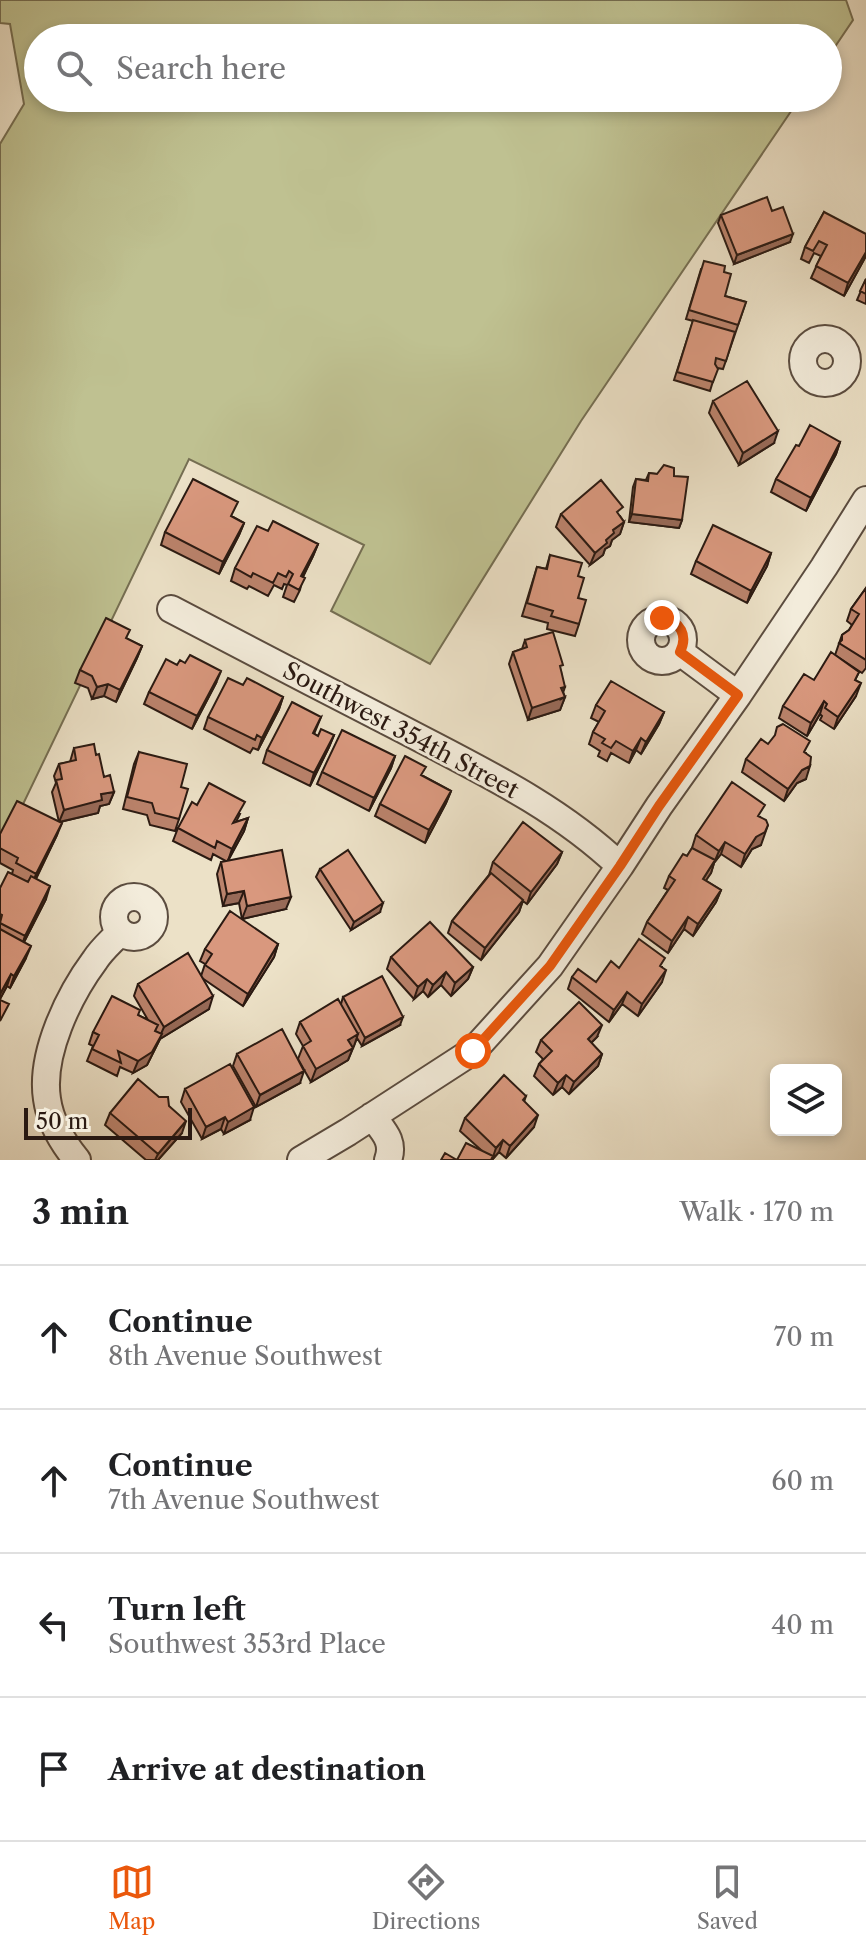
<!DOCTYPE html>
<meta charset="utf-8">
<style>
body{margin:0;font-family:"Libre Caslon Text",serif;background:#f2f2f2;color:#202124}
.controls{position:absolute;right:24px;bottom:24px;display:grid;overflow:hidden;border-radius:12px;box-shadow:0 4px 12px #0003}
.controls button{width:72px;height:72px;display:grid;place-items:center;padding:0;border:0;border-bottom:2px solid #e0e0e0;background:#fff;color:#202124;font:40px sans-serif}
.scale{position:absolute;left:24px;bottom:20px;width:168px;box-sizing:border-box;padding-left:8px;border:4px solid #2b1a12;border-top:0;font-size:22px;line-height:28px;white-space:nowrap;color:#2b1a12;-webkit-text-stroke:6px #f3ecdb;paint-order:stroke}
.stop{position:absolute;width:24px;height:24px;margin:-18px;border:6px solid #ea580c;border-radius:50%;background:#fff}
.stop.end{background:#ea580c;border-color:#fff;box-shadow:0 2px 8px #0008}
.list{margin:0;padding:0;list-style:none}
h2{display:flex;justify-content:space-between;align-items:center;height:104px;margin:0;padding:0 32px;font-size:34px}
h2 small{font-size:26px;font-weight:400;color:#757577}
.list li{display:grid;grid-template-columns:52px 1fr auto;gap:24px;align-items:center;box-sizing:border-box;height:144px;padding:0 32px;border-top:2px solid #e0e0e0}
.list b{display:block;font-size:30px;white-space:nowrap}
.list p{margin:0;font-size:26px;white-space:nowrap;color:#757577}
.list em{font-size:26px;font-style:normal;color:#757577}
.icon{flex:none;width:44px;height:44px;fill:none;stroke:currentColor;stroke-width:2;stroke-linecap:round;stroke-linejoin:round}
.map{position:relative;flex:none;width:866px;height:1160px;overflow:hidden}
.search{position:absolute;background:#fff;box-shadow:0 4px 12px #0003;left:24px;right:24px;top:24px;height:88px;display:flex;align-items:center;gap:20px;box-sizing:border-box;padding:0 28px;border-radius:44px;color:#757577;font-size:30px}
.sheet{height:680px;background:#fff}
nav{display:flex;justify-content:space-around;align-items:center;box-sizing:border-box;height:112px;border-top:2px solid #e0e0e0;background:#fff;font-size:22px;color:#757577}
nav a{display:grid;justify-items:center;gap:4px}
nav .on{color:#ea580c}
.map>svg:first-child{display:block}
.green{fill:#bfc191;stroke:#756e52;stroke-width:2}
.lines{fill:none;stroke-linecap:round;stroke-linejoin:round}
.street-casing{stroke:#5b4c3f;stroke-width:30}
.street{stroke:#f3ecdb;stroke-width:26}
.wall{fill:#bb836c;stroke:#2b1a12;stroke-width:2}
.shaded-wall{fill:#986a58;stroke:#2b1a12;stroke-width:2}
.building{fill:#d9987e;stroke:#2b1a12;stroke-width:2}
.route{stroke:#ea580c;stroke-width:10}
.labels{text-anchor:middle;dominant-baseline:central;stroke-width:6;stroke-linejoin:round;paint-order:stroke}
.street-label{font-size:24px;fill:#2b1a12;stroke:#f3ecdb}
</style>
<div class="map">
<svg width="866" height="1160" viewBox="0 0 866 1160">
<rect width="100%" height="100%" fill="#ece1c7"/>
<filter id="stains"><feTurbulence type="fractalNoise" baseFrequency=".0025" numOctaves="4"/><feColorMatrix values="0 0 0 0 .2 0 0 0 0 .09 0 0 0 0 .02 0 0 0 .5 -.17"/></filter>
<radialGradient id="worn" r=".72"><stop offset=".6" stop-color="#630" stop-opacity="0"/><stop offset="1" stop-color="#630" stop-opacity=".3"/></radialGradient>
<!-- green -->
<path class="green" d="M0 0H846L853 20 828 57V38H38V98H800L581 421 430 664 331 611 364 545 189 459 0 852V144L24 104 10 24 0 23Z"/>
<g class="lines">
<!-- street casing -->
<g class="street-casing">
<path id="street" d="M803 361a22 22 0 1 1 44 0a22 22 0 1 1-44 0Z
M171 609C249 650 326 690 404 730 480 770 557 806 620 866
M641 640a21 21 0 1 1 42 0a21 21 0 1 1-42 0Z
M680 652 738 695
M114 917a20 20 0 1 1 40 0a20 20 0 1 1-40 0Z
M372 1116C383 1131 395 1141 388 1160
M77 1160C63 1143 50 1121 47 1099 40 1054 69 995 95 960 102 949 112 941 120 932
M301 1160 348 1132 473 1051 550 966 620 866 659 806 738 695 824 567 866 500"/>
</g>
<!-- street -->
<use href="#street" class="street"/>
</g>
<!-- wall -->
<path class="wall" d="M772 211 790 242 734 264 718 223 721 215Z
M824 212 866 256 844 296 811 278 821 256 814 253 809 263 801 259 805 247Z
M701 269 724 272 725 296 746 302 723 369 717 368 710 391 674 380 693 321 686 319Z
M866 279V304L857 300Z
M713 401 774 443 739 465 709 413Z
M840 442 836 454 806 511 771 492 776 479 799 446Z
M649 473 674 476 682 520 679 528 629 522 633 487 636 479 646 480Z
M561 514 620 516 624 522 620 534 612 540 610 546 605 549 603 555 590 565 556 527Z
M233 517 244 523 239 535 219 574 161 545 165 532Z
M268 531 318 544 313 556 303 577 300 590 294 602 283 597 287 585 284 584 282 589 274 585 268 596 249 586 247 589 231 581 235 568Z
M771 553 767 566 747 603 691 574 696 561Z
M550 555 578 576 579 624 575 636 547 629 548 623 522 616 537 567 546 569Z
M866 588V668L862 673 835 655 859 672 855 680 856 696 834 729 820 720 822 716 820 714 807 736 779 718 783 706 814 680 835 655 842 635 849 630 852 625 847 621 851 609Z
M127 639 142 646 137 658 116 702 104 696 92 699 88 688 75 683 80 670Z
M525 640 561 671 563 692 565 697 560 710 528 720 509 664 513 652 522 649Z
M216 683 192 729 144 704 149 692Z
M243 685 283 697 279 709 258 750 253 748 250 753 204 729 208 717Z
M596 705 664 712 659 724 641 754 636 750 629 763 611 753 607 761 598 756 600 751 589 744 593 732 599 722 591 718Z
M321 717 314 734 318 736 334 735 329 747 310 786 263 763 267 750Z
M768 744 806 753V779L797 783 784 801 742 772 746 759Z
M74 748 96 755 104 777 114 792 109 804 100 806 98 813 60 822 57 835 36 879 46 899 24 942 26 958 10 988 7 986 0 999V888L12 874 13 870 0 863V834L59 822 52 792 56 783 54 776 59 764 70 762Z
M139 752 181 787 179 819 175 831 150 825 147 815 123 809 134 764Z
M395 756 391 768 369 811 317 784 322 772Z
M423 776 451 791 446 803 425 843 375 816 380 804Z
M197 805 240 814 236 822 248 818 244 831 228 860 286 909 242 919 239 903 223 906 217 874 221 862 226 861 213 854 211 860 173 841 178 828Z
M760 817 761 845 752 849 741 867 721 854 714 863 711 873 705 880 721 890 716 902 693 936 684 929 668 953 642 934 647 922 668 890 664 888 669 876 687 856 692 848 696 835Z
M562 852 557 864 527 904 523 901 519 912 481 960 448 933 452 921 489 875 493 862Z
M320 869 380 912 351 930 316 877Z
M278 944 274 957 243 1006 202 978 209 1009 160 1039 147 1065 133 1073 120 1067 117 1076 87 1061 93 1046 89 1044 93 1032 138 1015 148 1020 134 996 138 984 201 976 205 964 200 961 205 949Z
M391 957 473 967 468 979 451 996 441 985 428 997 423 991 414 999 387 969Z
M662 967V982L638 1016 622 1004 609 1022 568 989 572 977 596 982 619 968Z
M343 997 400 1025 362 1046 357 1038 348 1060 311 1082 298 1059 303 1046 296 1034 300 1022 341 1004Z
M597 1037 591 1043 602 1054 598 1066 569 1094 562 1087 553 1095 534 1076 539 1064 543 1059 536 1052 541 1040Z
M237 1054 300 1083 256 1107 233 1066Z
M185 1089 250 1120 224 1134 221 1129 202 1139 181 1102Z
M526 1096 524 1102 534 1127 506 1158 499 1152 492 1160H441H457L481 1150 460 1131 465 1118Z
M169 1106 182 1133 158 1160H146L105 1125 110 1113Z"/>
<!-- shaded-wall -->
<path class="shaded-wall" d="M793 234 790 242 734 264 737 255Z
M866 252V256L844 296 848 283Z
M778 431 774 443 739 465 743 453Z
M840 442 836 454 806 511 811 498Z
M632 514 682 520 679 528 629 522Z
M624 522 620 534 612 540 610 546 605 549 603 555 590 565 595 553 613 530Z
M244 523 239 535 219 574 223 562Z
M318 544 313 556 297 588 301 576Z
M771 553 767 566 747 603 751 591Z
M142 646 137 658 116 702 120 690Z
M221 671 216 683 192 729 197 716Z
M861 683 856 696 834 729 838 717Z
M108 684 104 696 92 699 97 687Z
M565 687 561 699 565 697 560 710 528 720 532 708 561 688Z
M283 697 279 709 258 750 262 738Z
M824 701 820 714 807 736 811 723Z
M664 712 659 724 641 754 646 742Z
M334 735 329 747 310 786 314 773Z
M641 738 636 750 629 763 633 751Z
M395 756 391 768 369 811 374 798Z
M810 766 806 779 797 783 784 801 788 789 802 770Z
M451 791 446 803 425 843 429 830Z
M114 792 109 804 100 806 98 813 59 822 64 810 101 794Z
M248 818 244 831 228 861 232 849Z
M62 823 57 835 32 886 36 874Z
M768 825 761 845 752 849 741 867 745 854 756 837Z
M725 842 721 854 714 863 719 851Z
M562 852 557 864 527 904 531 892Z
M715 860 711 873 699 891 703 879Z
M50 886 46 899 21 948 25 936Z
M721 890 716 902 693 936 698 924Z
M244 891 239 903 223 906 227 894Z
M291 897 286 909 242 919 247 906Z
M523 900 519 912 481 960 485 948Z
M383 903 380 912 351 930 354 922Z
M688 917 684 929 668 953 672 941Z
M278 944 274 957 243 1006 248 994Z
M31 946 26 958 10 988 14 976Z
M473 967 468 979 451 996 455 983Z
M666 970 662 982 638 1016 642 1004Z
M446 972 441 985 428 997 433 985Z
M11 974 7 986 0 999V994Z
M427 979 423 991 414 999 418 987Z
M627 992 622 1004 609 1022 614 1010Z
M213 996 209 1009 160 1039 147 1065 133 1073 138 1061 161 1034 164 1027Z
M403 1017 400 1025 362 1046 365 1038Z
M602 1025 597 1037 583 1051 588 1039Z
M358 1034 354 1046 344 1052 348 1040Z
M353 1048 348 1060 311 1082 316 1069Z
M602 1054 598 1066 569 1094 574 1082Z
M304 1071 300 1083 256 1107 260 1095Z
M566 1075 562 1087 553 1095 558 1083Z
M254 1107 250 1120 224 1134 228 1122Z
M538 1115 534 1127 506 1158 510 1146Z
M225 1117 221 1129 202 1139 206 1127Z
M186 1121 182 1133 158 1160H155L158 1154Z
M503 1140 499 1152 492 1160 496 1148Z"/>
<!-- building -->
<path class="building" d="M767 197 772 211 783 207 793 234 737 255 721 215Z
M824 212 866 234V252L848 283 816 266 827 245 819 241 813 251 805 247Z
M704 261 725 266 724 272 731 274 725 296 746 302 738 325 689 310Z
M866 279V294L860 291Z
M693 320 735 332 726 361 716 358 715 364 718 369 713 382 677 372Z
M747 381 778 431 743 453 713 401Z
M810 425 840 442 811 498 776 479 796 445 799 446Z
M664 465 674 468V476L688 477 682 520 632 514 636 479 648 481 649 473 657 474Z
M193 479 238 502 231 516 244 523 223 562 165 532Z
M601 480 623 507 617 512 624 522 613 530 614 533 606 540 607 543 595 553 561 514Z
M273 521 318 544 301 576 305 578 299 590 288 584 293 574 289 571 286 577 278 573 273 583 253 573 251 577 235 568 257 526 268 531Z
M713 525 771 553 751 591 696 561Z
M550 555 582 563 578 576 584 578 578 598 586 600 579 624 551 616 553 611 527 603 537 567 547 569Z
M866 588V660L839 643 842 640V635L849 630 859 614 851 609Z
M106 618 130 630 126 638 142 646 120 690 108 684 97 687 92 676 80 670Z
M553 632 563 665 560 666 565 687 561 688 565 697 532 708 513 652 527 647 525 640Z
M831 652 859 672 855 680 861 683 838 717 825 708 827 704 824 701 811 723 783 706 804 674 814 680Z
M190 655 221 671 197 716 149 692 166 659 177 665 180 660 185 663Z
M228 678 243 685 247 678 283 697 262 738 257 735 255 740 208 717Z
M611 681 664 712 646 742 641 738 633 751 616 741 611 748 602 743 605 739 593 732 605 711 596 705Z
M292 702 321 717 313 733 318 736 321 729 334 735 314 773 267 750Z
M783 724 810 741 804 752 811 757 810 766 802 770 788 789 746 759 761 739 768 744 775 735 777 727Z
M342 730 395 756 374 798 322 772Z
M94 744 96 755 99 754 104 777 110 775 114 792 101 794 102 800 64 810 56 780 62 779 59 764 76 760 74 748Z
M139 752 187 764 181 787 188 789 179 819 155 813 152 803 127 797Z
M405 756 426 767 421 775 451 791 429 830 380 804Z
M732 782 765 805 758 816 766 820 768 825 765 832 756 837 745 854 725 842 719 851 696 835Z
M209 783 245 802 233 823 248 818 232 849 217 841 215 848 178 828 192 802 197 805Z
M17 801 62 823 36 874 16 863 18 858 0 848V834Z
M523 822 562 852 531 892 493 862Z
M692 848 715 860 703 879 721 890 698 924 688 917 672 941 647 922 675 880 669 876 683 854 687 856Z
M282 850 291 897 247 906 244 891 227 894 221 862Z
M348 850 383 903 354 922 320 869Z
M8 872 28 882 31 876 50 886 25 936 0 923 2 915 0 914V888Z
M491 873 523 900 485 948 452 921Z
M230 911 278 944 248 994 205 965 212 954 205 949Z
M430 922 473 967 455 983 446 972 433 985 427 979 418 987 391 957Z
M0 929 31 946 14 976 11 974 0 994Z
M639 939 665 958 660 966 666 970 642 1004 627 992 614 1010 572 977 578 969 596 982 611 961 619 968Z
M188 953 213 996 164 1027 138 984Z
M382 976 403 1017 365 1038 343 997Z
M112 996 140 1010 138 1015 158 1025 155 1031 162 1034 152 1052 138 1061 118 1051 121 1063 92 1049 99 1035 93 1032Z
M338 999 358 1034 348 1040 353 1048 316 1069 303 1046 311 1041 300 1022Z
M0 1000 9 1004 0 1021Z
M579 1002 602 1025 588 1039 602 1054 574 1082 566 1075 558 1083 539 1064 552 1051 541 1040Z
M282 1029 304 1071 260 1095 237 1054Z
M230 1064 254 1107 228 1122 225 1117 206 1127 185 1089Z
M504 1075 526 1096 523 1100 538 1115 510 1146 503 1140 496 1148 465 1118Z
M138 1079 159 1097H168L169 1106 186 1121 158 1154 110 1113Z
M466 1143 493 1156 491 1160H441L445 1153 457 1160Z"/>
<g class="lines">
<!-- route -->
<path class="route" d="M473 1051 550 966 620 866 659 806 738 695 680 652C688 636 681 621 662 618"/>
</g>
<g class="labels">
<!-- street labels -->
<g class="street-label">
<text transform="translate(401 730) rotate(28)">Southwest 354th Street</text>
</g>
</g>
<rect width="100%" height="100%" filter="url(#stains)"/>
<rect width="100%" height="100%" fill="url(#worn)"/>
</svg>
<div class="controls">
<button><svg class="icon" aria-label="layers" viewBox="0 0 24 24"><path d="M12 4l9 5-9 5-9-5zM3 14l9 5 9-5"/></svg></button>
</div>
<div class="scale">50 m</div>
<div class="stop" style="left:473px;top:1051px"></div>
<div class="stop end" style="left:662px;top:618px"></div>
<div class="search"><svg class="icon" aria-label="search" viewBox="0 0 24 24"><circle cx="10" cy="10" r="6"/><path d="M15 15l6 6"/></svg>Search here</div>
</div>
<section class="sheet">
<h2>3 min<small>Walk · 170 m</small></h2>
<ul class="list">
<li><svg class="icon" aria-label="ahead" viewBox="0 0 24 24"><path d="M12 20V5M6 11l6-6 6 6"/></svg><div><b>Continue</b><p>8th Avenue Southwest</p></div><em>70 m</em></li>
<li><svg class="icon" aria-label="ahead" viewBox="0 0 24 24"><path d="M12 20V5M6 11l6-6 6 6"/></svg><div><b>Continue</b><p>7th Avenue Southwest</p></div><em>60 m</em></li>
<li><svg class="icon" aria-label="left" viewBox="0 0 24 24"><path d="M17 20v-9H6M10 6l-5 5 5 5"/></svg><div><b>Turn left</b><p>Southwest 353rd Place</p></div><em>40 m</em></li>
<li><svg class="icon" aria-label="arrive" viewBox="0 0 24 24"><path d="M6 21V4h12l-3 4 3 4H6"/></svg><div><b>Arrive at destination</b></div></li>
</ul>
</section>
<nav>
<a class="on"><svg class="icon" aria-label="map" viewBox="0 0 24 24"><path d="M3 6l6-2 6 2 6-2v14l-6 2-6-2-6 2zM9 4v14M15 6v14"/></svg>Map</a>
<a><svg class="icon" aria-label="directions" viewBox="0 0 24 24"><path d="M12 3l9 9-9 9-9-9zM9 14v-3h6M13 9l2 2-2 2"/></svg>Directions</a>
<a><svg class="icon" aria-label="saved" viewBox="0 0 24 24"><path d="M7 4h10v16l-5-4-5 4z"/></svg>Saved</a>
</nav>
